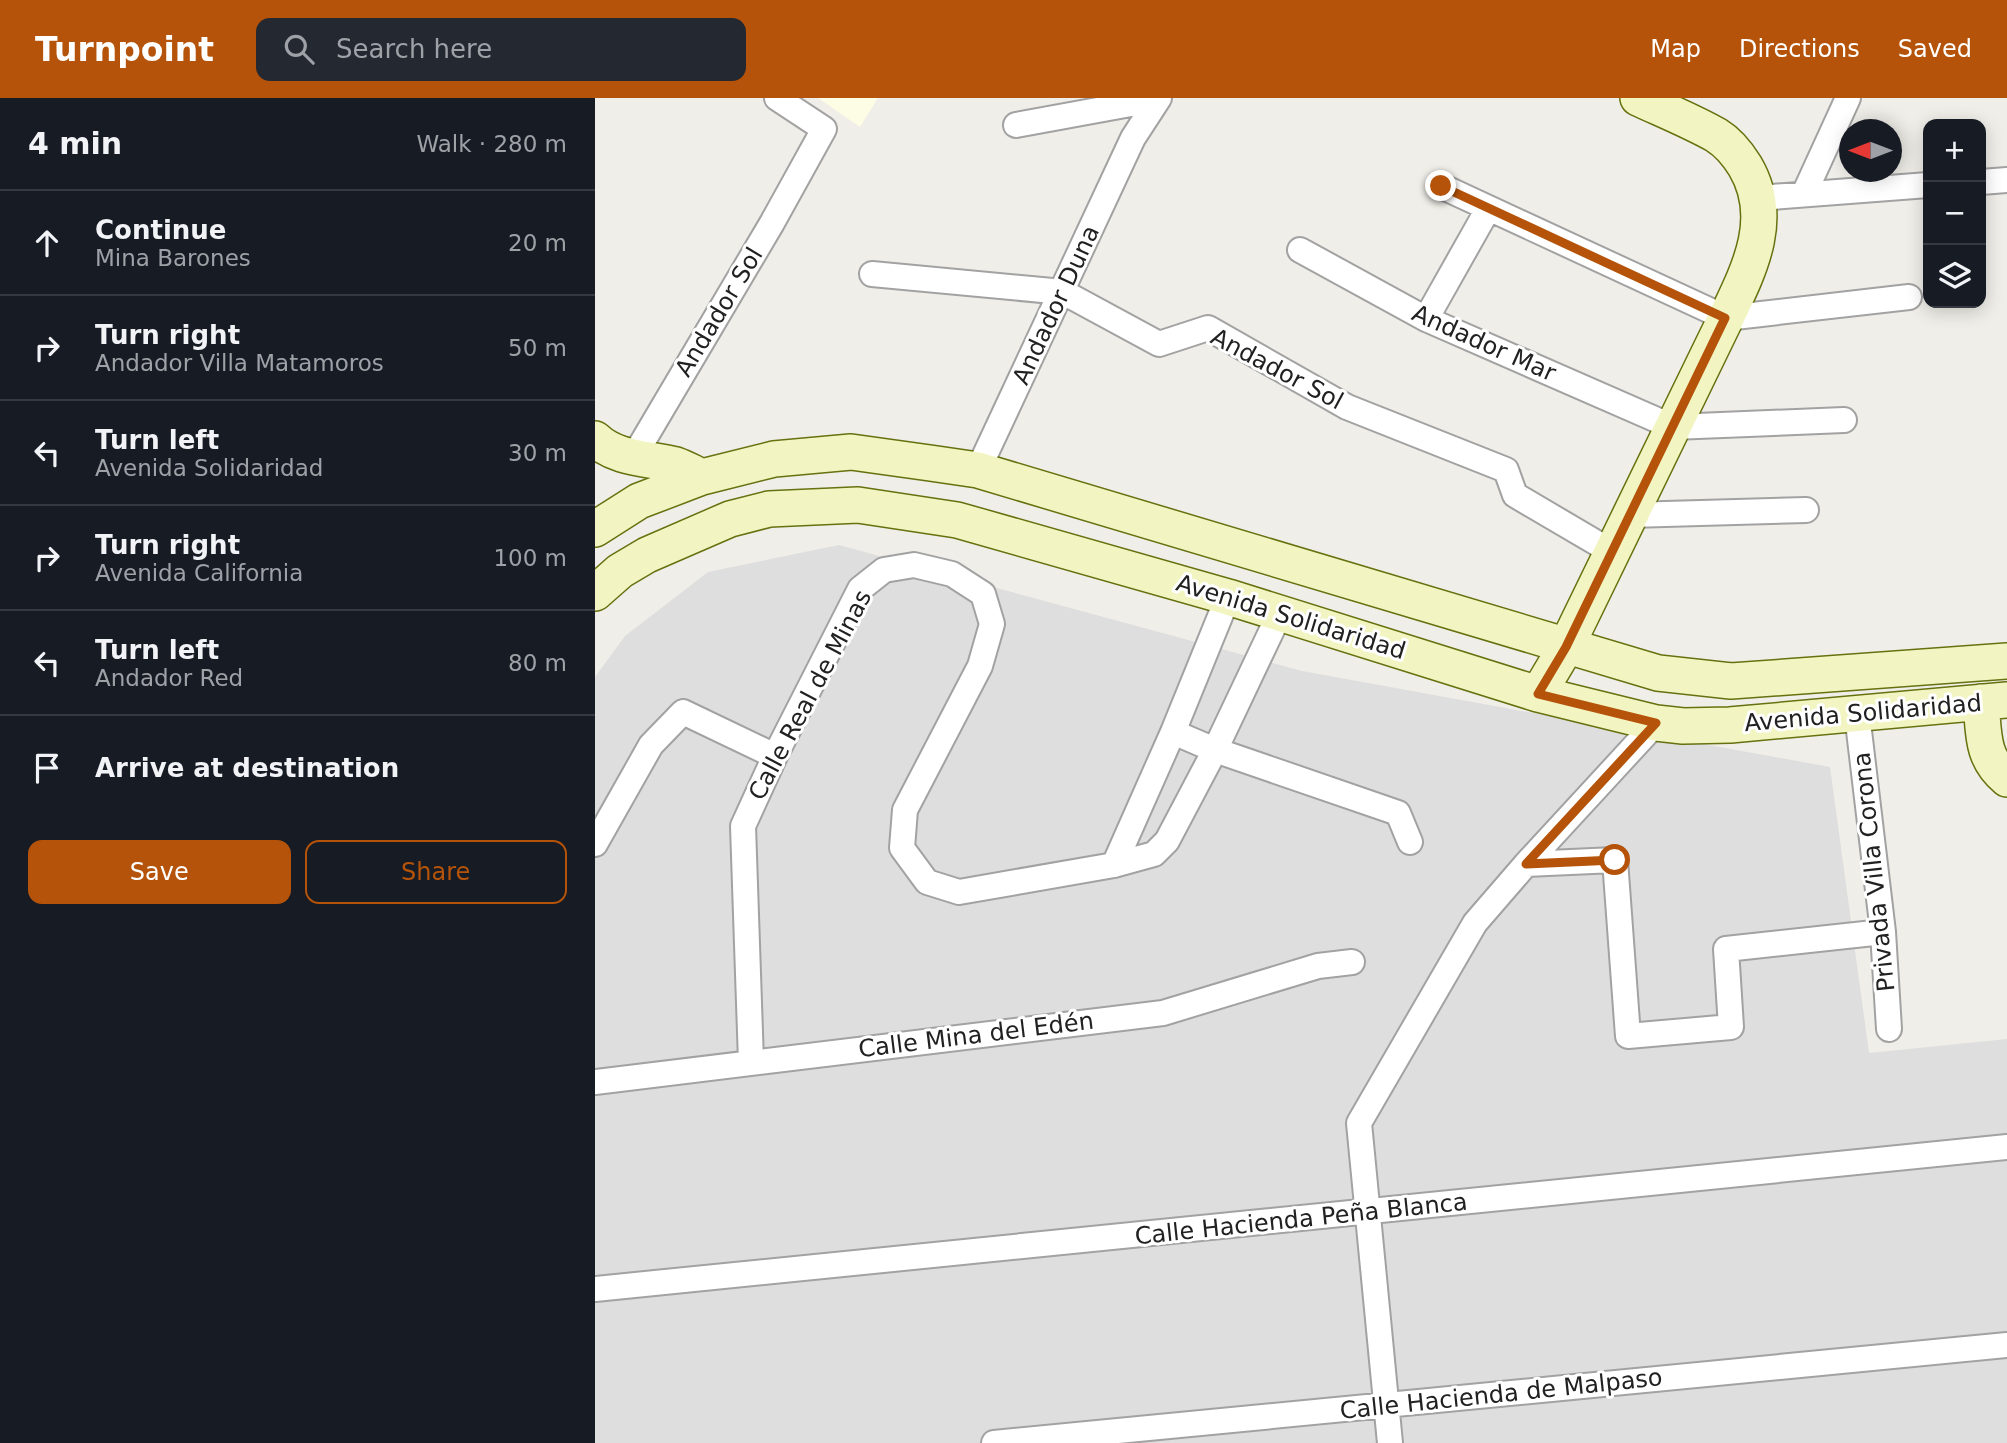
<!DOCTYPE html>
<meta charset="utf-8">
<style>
body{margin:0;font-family:"DejaVu Sans",sans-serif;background:#242831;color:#f1f3f6}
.controls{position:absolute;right:21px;top:21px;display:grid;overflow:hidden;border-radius:14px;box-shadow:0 4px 18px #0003}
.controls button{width:63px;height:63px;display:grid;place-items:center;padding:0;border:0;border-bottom:2px solid #363941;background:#171b24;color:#f1f3f6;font:35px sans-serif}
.compass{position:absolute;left:1244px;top:21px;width:63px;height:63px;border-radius:50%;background:#171b24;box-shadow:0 4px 18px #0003;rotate:270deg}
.stop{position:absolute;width:21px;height:21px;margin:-16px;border:5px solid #b45309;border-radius:50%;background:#fff}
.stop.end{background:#b45309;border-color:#fff;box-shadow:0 2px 7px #0008}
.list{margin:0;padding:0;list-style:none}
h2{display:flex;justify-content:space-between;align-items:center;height:91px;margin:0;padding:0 28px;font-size:30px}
h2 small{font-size:23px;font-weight:400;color:#9ea1a6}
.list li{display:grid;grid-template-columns:46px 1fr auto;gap:21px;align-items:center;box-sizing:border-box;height:105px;padding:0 28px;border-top:2px solid #363941}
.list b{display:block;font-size:26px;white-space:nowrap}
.list p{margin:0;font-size:23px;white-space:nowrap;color:#9ea1a6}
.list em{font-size:23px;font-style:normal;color:#9ea1a6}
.actions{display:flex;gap:14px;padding:21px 28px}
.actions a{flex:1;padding:16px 0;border:2px solid #b45309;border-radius:14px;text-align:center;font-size:24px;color:#b45309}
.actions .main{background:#b45309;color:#fff}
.icon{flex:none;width:38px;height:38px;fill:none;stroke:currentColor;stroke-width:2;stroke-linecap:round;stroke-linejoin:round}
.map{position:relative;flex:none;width:1412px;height:1345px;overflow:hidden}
header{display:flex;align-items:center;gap:42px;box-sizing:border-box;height:98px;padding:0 35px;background:#b45309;color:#fff}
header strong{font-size:33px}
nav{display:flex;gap:38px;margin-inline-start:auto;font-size:24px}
.search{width:490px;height:63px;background:#242831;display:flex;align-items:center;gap:18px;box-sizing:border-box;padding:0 24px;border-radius:14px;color:#9ea1a6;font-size:26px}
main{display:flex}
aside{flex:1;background:#171b24}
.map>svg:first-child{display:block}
.residential{fill:#dfdede}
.education{fill:#fdfde5}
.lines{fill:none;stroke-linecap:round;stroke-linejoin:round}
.street-casing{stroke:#a2a2a2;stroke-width:28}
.secondary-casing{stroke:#66710f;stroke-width:38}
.street{stroke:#fff;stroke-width:24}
.secondary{stroke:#f2f5c2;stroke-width:35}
.route{stroke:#b45309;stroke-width:9}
.labels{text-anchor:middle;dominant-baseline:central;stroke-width:6;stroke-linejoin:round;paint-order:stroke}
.street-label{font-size:24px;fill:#212121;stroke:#fff}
</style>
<header>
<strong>Turnpoint</strong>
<div class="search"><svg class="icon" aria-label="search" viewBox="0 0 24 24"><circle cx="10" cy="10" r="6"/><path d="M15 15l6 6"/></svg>Search here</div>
<nav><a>Map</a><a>Directions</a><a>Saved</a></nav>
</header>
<main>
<aside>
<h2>4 min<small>Walk · 280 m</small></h2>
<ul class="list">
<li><svg class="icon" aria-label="ahead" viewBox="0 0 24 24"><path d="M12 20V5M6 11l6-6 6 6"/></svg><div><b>Continue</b><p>Mina Barones</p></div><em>20 m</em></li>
<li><svg class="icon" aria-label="right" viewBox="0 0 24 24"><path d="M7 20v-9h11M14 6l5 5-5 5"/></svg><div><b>Turn right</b><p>Andador Villa Matamoros</p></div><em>50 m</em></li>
<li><svg class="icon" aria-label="left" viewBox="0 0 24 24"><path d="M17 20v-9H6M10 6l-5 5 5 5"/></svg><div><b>Turn left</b><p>Avenida Solidaridad</p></div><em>30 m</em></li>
<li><svg class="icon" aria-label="right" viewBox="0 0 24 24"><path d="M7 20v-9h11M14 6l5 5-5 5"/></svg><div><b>Turn right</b><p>Avenida California</p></div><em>100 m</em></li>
<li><svg class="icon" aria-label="left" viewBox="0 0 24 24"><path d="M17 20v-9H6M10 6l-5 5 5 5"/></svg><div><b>Turn left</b><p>Andador Red</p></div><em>80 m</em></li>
<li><svg class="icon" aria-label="arrive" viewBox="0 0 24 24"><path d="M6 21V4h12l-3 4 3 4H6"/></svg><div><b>Arrive at destination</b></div></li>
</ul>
<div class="actions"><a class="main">Save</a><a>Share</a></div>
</aside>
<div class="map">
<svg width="1412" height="1345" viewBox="0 0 1412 1345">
<rect width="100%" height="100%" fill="#f0eee8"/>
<!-- residential -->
<path class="residential" d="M244 447 707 573 1235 669 1274 955 1412 941V1345H0V579L30 538 113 474Z"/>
<!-- education -->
<path class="education" d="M223 0H283L265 29Z"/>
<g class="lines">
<!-- street casing -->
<g class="street-casing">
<path id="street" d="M421 27 563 1
M1386 84 1412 82
M846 88 1131 220 1314 199
M1209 96 1253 0
M1164 100 1333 87
M705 152 831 221 1078 329 1249 322
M277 176 468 194 564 246 613 230 752 309 911 372 920 397 1017 454
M831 221 893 111
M38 360 177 125 229 31 182 0
M383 372 538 40 564 0
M1035 417 1211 412
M1262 616 1288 834 1294 931
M578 634 620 652 803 715 815 744
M0 746 56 647 88 614 180 658
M931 766 1020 762 1033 938 1136 929 1131 851 1288 834
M519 767 578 634 633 499
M156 964 148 728 180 658 265 491 289 472 319 467 357 476 388 496 397 526 385 568 310 712 307 750 332 784 364 794 519 767 559 756 572 743 620 652 685 515
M0 984 568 915 723 868 757 864
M0 1191 1412 1049
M399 1345 1412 1247
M795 1345 764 1025 880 825 931 766 1061 625"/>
</g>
<!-- secondary casing -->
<g class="secondary-casing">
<path id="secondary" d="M0 341C22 362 54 360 81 367 90 370 98 375 107 379
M0 431 44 403 107 379 179 361 256 354 335 365 383 372 1063 575 1136 583 1412 563
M0 495 25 473 52 457 135 421 174 411 263 407 362 422 633 499 943 596 1061 625 1088 628 1135 627 1412 602
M943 596 971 549 1131 220C1154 172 1181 120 1150 68 1142 55 1134 45 1121 37 1096 23 1069 12 1043 0
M1386 604C1389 636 1386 659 1412 681"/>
</g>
<!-- street -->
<use href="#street" class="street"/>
<!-- secondary -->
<use href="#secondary" class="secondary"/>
</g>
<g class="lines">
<!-- route -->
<path class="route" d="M846 88 1130 220 971 549 943 596 1061 625 931 766 1020 762"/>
</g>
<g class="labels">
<!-- street labels -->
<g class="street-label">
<text transform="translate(461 207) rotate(-65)">Andador Duna</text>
<text transform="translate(124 214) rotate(-59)">Andador Sol</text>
<text transform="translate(889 245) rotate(24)">Andador Mar</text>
<text transform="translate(682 271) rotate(28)">Andador Sol</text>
<text transform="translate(696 519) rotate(17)">Avenida Solidaridad</text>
<text transform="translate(215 597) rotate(-62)">Calle Real de Minas</text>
<text transform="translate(1268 615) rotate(-5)">Avenida Solidaridad</text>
<text transform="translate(1279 774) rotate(-96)">Privada Villa Corona</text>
<text transform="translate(381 937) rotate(-7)">Calle Mina del Edén</text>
<text transform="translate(706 1121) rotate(-6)">Calle Hacienda Peña Blanca</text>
<text transform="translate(906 1296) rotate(-6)">Calle Hacienda de Malpaso</text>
</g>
</g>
</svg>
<div class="controls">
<button>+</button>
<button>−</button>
<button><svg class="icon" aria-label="layers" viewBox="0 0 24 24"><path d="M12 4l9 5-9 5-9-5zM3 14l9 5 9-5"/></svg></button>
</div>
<svg class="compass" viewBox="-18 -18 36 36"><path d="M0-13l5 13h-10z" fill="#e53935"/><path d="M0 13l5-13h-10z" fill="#9ea1a6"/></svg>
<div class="stop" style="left:1020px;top:762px"></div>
<div class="stop end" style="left:846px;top:88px"></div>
</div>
</main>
